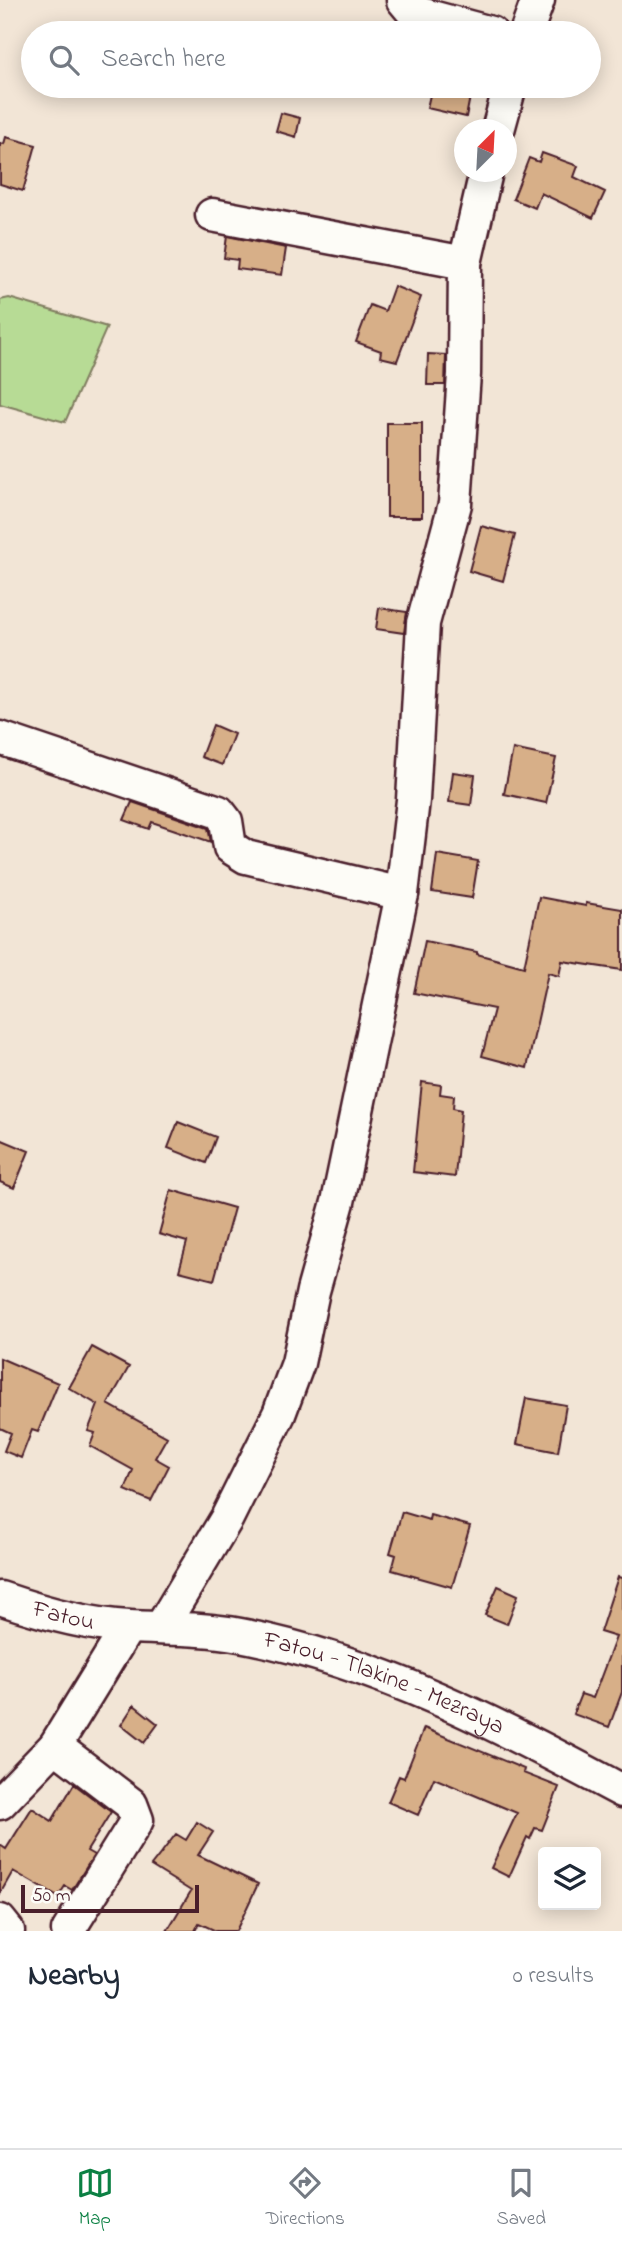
<!DOCTYPE html>
<style>
body{margin:0;font-family:"Indie Flower",sans-serif;background:#f2f2f3;color:#1f2937}
.controls{position:absolute;right:21px;bottom:21px;display:grid;overflow:hidden;border-radius:7px;box-shadow:0 4px 18px #0003}
.controls button{width:63px;height:63px;display:grid;place-items:center;padding:0;border:0;border-bottom:2px solid #e0e1e3;background:#fff;color:#1f2937;font:35px sans-serif}
.compass{position:absolute;left:454px;top:119px;width:63px;height:63px;border-radius:50%;background:#fff;box-shadow:0 4px 18px #0003;rotate:24deg}
.scale{position:absolute;left:21px;bottom:18px;width:178px;box-sizing:border-box;padding-left:7px;border:4px solid #4a1f2b;border-top:0;font-size:19px;line-height:24px;white-space:nowrap;color:#4a1f2b;-webkit-text-stroke:5px #fdfcf7;paint-order:stroke}
.list{margin:0;padding:0;list-style:none}
h2{display:flex;justify-content:space-between;align-items:center;height:91px;margin:0;padding:0 28px;font-size:30px}
h2 small{font-size:23px;font-weight:400;color:#747a83}
.icon{flex:none;width:38px;height:38px;fill:none;stroke:currentColor;stroke-width:2;stroke-linecap:round;stroke-linejoin:round}
.map{position:relative;flex:none;width:622px;height:1931px;overflow:hidden}
.search{position:absolute;background:#fff;box-shadow:0 4px 18px #0003;left:21px;right:21px;top:21px;height:77px;display:flex;align-items:center;gap:18px;box-sizing:border-box;padding:0 24px;border-radius:38px;color:#747a83;font-size:26px}
.sheet{height:217px;background:#fff}
nav{display:flex;justify-content:space-around;align-items:center;box-sizing:border-box;height:98px;border-top:2px solid #e0e1e3;background:#fff;font-size:19px;color:#747a83}
nav a{display:grid;justify-items:center;gap:4px}
nav .on{color:#0b8043}
.map>svg:first-child{display:block}
.green{fill:#b7db95;stroke:#807d60;stroke-width:2}
.building{fill:#d7af88;stroke:#4a1f2b;stroke-width:2}
.lines{fill:none;stroke-linecap:round;stroke-linejoin:round}
.minor-casing{stroke:#4a1f2b;stroke-width:37}
.minor{stroke:#fdfcf7;stroke-width:32}
.labels{text-anchor:middle;dominant-baseline:central;stroke-width:5;stroke-linejoin:round;paint-order:stroke}
.street-label{font-size:24px;fill:#4a1f2b;stroke:#fdfcf7}
</style>
<div class="map">
<svg width="622" height="1931" viewBox="0 0 622 1931">
<rect width="100%" height="100%" fill="#f2e5d6"/>
<filter id="ink" filterUnits="userSpaceOnUse"><feTurbulence type="fractalNoise" baseFrequency=".0143" numOctaves="2"/><feDisplacementMap in="SourceGraphic" scale="14" xChannelSelector="R" yChannelSelector="G"/><feConvolveMatrix kernelMatrix="1 2 1 2 8 2 1 2 1" color-interpolation-filters="sRGB"/></filter>
<g filter="url(#ink)">
<!-- green -->
<path class="green" d="M9 298 107 327 65 422 0 404V300Z"/>
<!-- building -->
<path class="building" d="M432 86H457V89L471 92 466 117 427 108Z
M281 113 300 118 296 137 276 131Z
M6 137 36 145 23 191 0 184V143L4 144Z
M542 153 578 166 574 177 605 192 593 218 541 193 535 208 513 199 529 158 539 162Z
M227 236 286 248 282 275 237 269 238 260 224 258Z
M394 286 421 297 397 361 380 357 381 351 356 342 370 305 385 311Z
M428 354 446 355 445 385H427Z
M387 423H422V517H387Z
M481 526 515 535 503 581 469 571Z
M379 608 407 612 404 633 376 629Z
M213 725 234 734 222 765 201 757Z
M513 749 556 758 546 803 504 794Z
M453 772 475 775 471 805 449 802Z
M132 802 208 828 211 842 152 822 149 829 124 820Z
M437 854 478 861 472 898 432 892Z
M539 897 586 906V903L622 909V970L562 961 559 976 548 973 527 1068 482 1056 494 1009 414 993 425 941 477 952V954L524 967Z
M422 1082 441 1085 440 1094 454 1096 453 1108 461 1110 455 1177 413 1172Z
M178 1122 216 1137 206 1163 168 1148Z
M0 1139 29 1151 14 1188 0 1182Z
M171 1190 234 1208 214 1280 179 1271 187 1242 159 1234Z
M92 1347 129 1367 108 1404 167 1437 155 1458 169 1466 151 1501 125 1490 133 1470 90 1446 95 1433 88 1431 98 1405 69 1388Z
M0 1358 58 1383 38 1432 32 1430 21 1458 4 1451 11 1433 0 1428Z
M526 1398 566 1405 558 1452 517 1444Z
M402 1512 429 1520 430 1515 470 1526 452 1587 392 1570 396 1555 390 1553Z
M618 1577 622 1578V1692L609 1727 573 1714 581 1694 593 1698 616 1637 600 1632Z
M498 1586 518 1595 507 1624 485 1615Z
M134 1705 158 1724 144 1743 121 1725Z
M424 1728 524 1769 523 1773 559 1787 542 1830 535 1828 530 1839 527 1837 509 1877 491 1868 517 1813 434 1778 418 1815 388 1802 399 1776 404 1778Z
M74 1784 111 1812 87 1851 94 1855 72 1890 65 1886 58 1897 13 1871 0 1894V1845L6 1849 32 1808 52 1821Z
M197 1822 213 1832 198 1855 258 1884 236 1931H216L199 1923 195 1931H167L191 1891 151 1866 176 1834 186 1840Z"/>
<g class="lines">
<!-- minor casing -->
<g class="minor-casing">
<g id="minor">
<path d="M403 0 413 12 491 33"/>
<path d="M526 33 538 0"/>
<path d="M498 130 510 86"/>
<path d="M212 215 465 263"/>
<path d="M0 738 219 812 226 821 230 847 246 857 402 894"/>
<path id="s1" d="M0 1598C41 1612 86 1625 129 1627 167 1629 203 1628 240 1635 377 1661 501 1726 622 1791"/>
<path d="M162 1626 227 1518 279 1414 298 1363 313 1291 338 1202 402 894 413 800 423 623 455 504 464 374 465 263 486 172"/>
<path d="M55 1746 131 1804 137 1820 68 1931"/>
<path d="M0 1803 55 1746 128 1627"/>
<path d="M0 1921 8 1931"/>
</g>
</g>
<!-- minor -->
<use href="#minor" class="minor"/>
</g>
</g>
<g class="labels">
<!-- street labels -->
<g class="street-label">
<text stroke="none"><textPath href="#s1" startOffset="66">Fatou</textPath></text>
<text stroke="none"><textPath href="#s1" startOffset="396">Fatou - Tlakine - Mezraya</textPath></text>
</g>
</g>
</svg>
<div class="controls">
<button><svg class="icon" aria-label="layers" viewBox="0 0 24 24"><path d="M12 4l9 5-9 5-9-5zM3 14l9 5 9-5"/></svg></button>
</div>
<svg class="compass" viewBox="-18 -18 36 36"><path d="M0-13l5 13h-10z" fill="#e53935"/><path d="M0 13l5-13h-10z" fill="#747a83"/></svg>
<div class="scale">50 m</div>
<div class="search"><svg class="icon" aria-label="search" viewBox="0 0 24 24"><circle cx="10" cy="10" r="6"/><path d="M15 15l6 6"/></svg>Search here</div>
</div>
<section class="sheet">
<h2>Nearby<small>0 results</small></h2>
<ul class="list">
</ul>
</section>
<nav>
<a class="on"><svg class="icon" aria-label="map" viewBox="0 0 24 24"><path d="M3 6l6-2 6 2 6-2v14l-6 2-6-2-6 2zM9 4v14M15 6v14"/></svg>Map</a>
<a><svg class="icon" aria-label="directions" viewBox="0 0 24 24"><path d="M12 3l9 9-9 9-9-9zM9 14v-3h6M13 9l2 2-2 2"/></svg>Directions</a>
<a><svg class="icon" aria-label="saved" viewBox="0 0 24 24"><path d="M7 4h10v16l-5-4-5 4z"/></svg>Saved</a>
</nav>
